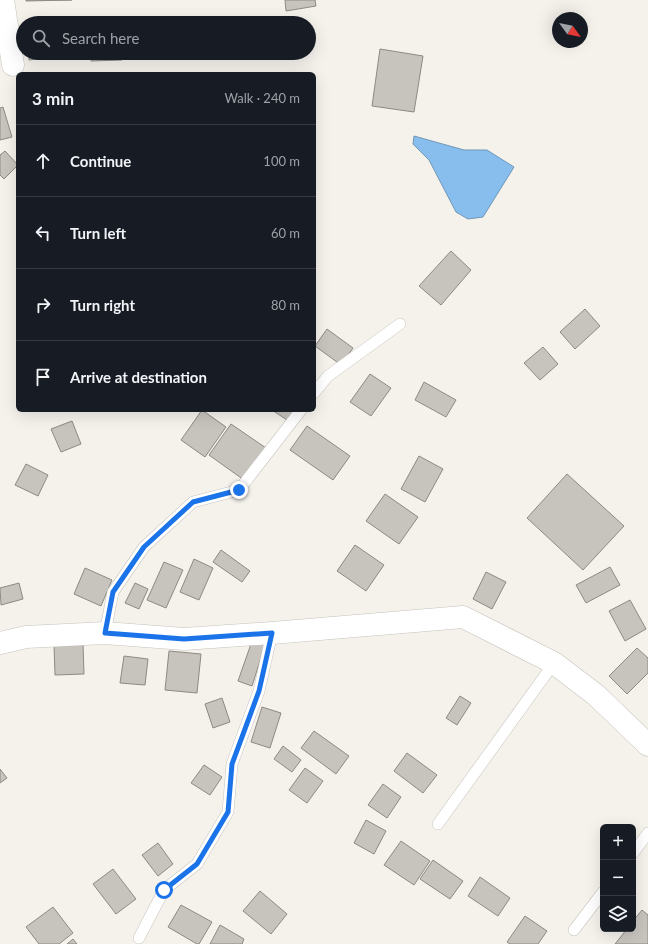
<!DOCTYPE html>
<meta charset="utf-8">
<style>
body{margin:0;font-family:Lato,sans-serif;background:#20242c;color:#f1f3f6}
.controls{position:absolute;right:12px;bottom:12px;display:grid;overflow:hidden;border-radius:6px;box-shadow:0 4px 16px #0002}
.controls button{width:36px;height:36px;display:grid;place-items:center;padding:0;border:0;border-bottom:1px solid #363941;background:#171b24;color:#f1f3f6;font:20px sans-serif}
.compass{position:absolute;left:552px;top:12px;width:36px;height:36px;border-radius:50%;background:#171b24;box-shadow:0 4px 16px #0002;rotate:123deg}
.stop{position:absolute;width:12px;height:12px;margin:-9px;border:3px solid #1a73e8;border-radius:50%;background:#fff}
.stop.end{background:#1a73e8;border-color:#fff;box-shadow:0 1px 4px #0008}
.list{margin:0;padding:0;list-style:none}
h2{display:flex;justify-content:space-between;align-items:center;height:52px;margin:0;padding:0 16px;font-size:17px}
h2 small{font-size:13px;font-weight:400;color:#9ea1a6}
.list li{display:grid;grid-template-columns:26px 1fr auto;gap:12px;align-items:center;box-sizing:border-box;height:72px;padding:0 16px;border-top:1px solid #363941}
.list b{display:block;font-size:15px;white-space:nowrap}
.list em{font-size:13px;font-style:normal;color:#9ea1a6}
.icon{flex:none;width:22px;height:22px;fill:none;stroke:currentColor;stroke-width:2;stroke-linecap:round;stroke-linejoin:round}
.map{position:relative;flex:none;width:648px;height:944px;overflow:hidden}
.search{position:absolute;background:#171b24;box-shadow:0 4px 16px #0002;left:16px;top:16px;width:300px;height:44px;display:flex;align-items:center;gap:10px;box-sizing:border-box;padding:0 14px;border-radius:22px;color:#9ea1a6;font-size:15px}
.panel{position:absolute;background:#171b24;box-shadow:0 4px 16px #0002;left:16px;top:72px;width:300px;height:340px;border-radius:6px}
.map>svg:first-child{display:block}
.water{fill:#87beed;stroke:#7096b6}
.building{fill:#c7c4be;stroke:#8d8a84}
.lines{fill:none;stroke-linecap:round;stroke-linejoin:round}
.service-casing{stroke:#c6c3bd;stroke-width:12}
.minor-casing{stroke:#c6c3bd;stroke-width:23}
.service{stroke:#fff;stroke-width:11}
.minor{stroke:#fff;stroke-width:22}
.route{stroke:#1a73e8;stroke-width:5}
</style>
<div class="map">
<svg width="648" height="944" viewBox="0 0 648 944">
<rect width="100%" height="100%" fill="#f5f2ec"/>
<!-- water -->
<path class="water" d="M414 136 464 150H487L514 167 483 217 468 219 456 212 429 160 413 144Z"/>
<!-- building -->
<path class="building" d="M26 0H72L26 1Z
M285 0H315L316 6 286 11Z
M49 19 50 23H24V22Z
M380 49 423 56 414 112 372 106Z
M29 53H54V57L29 60Z
M91 53H121L122 60 91 61Z
M3 107 12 137 0 140V108Z
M5 151 18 165 4 179 0 175V155Z
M451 251 471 270 441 305 419 286Z
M585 309 600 326 575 349 560 332Z
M327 329 353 348 341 365 315 346Z
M543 347 558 364 540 380 524 363Z
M370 374 391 388 371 416 350 402Z
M424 382 456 400 446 417 415 400Z
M202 410 226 427 205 457 181 440Z
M272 410H294L287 420Z
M72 421 81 444 61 452 51 429Z
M231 424 266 448 244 480 209 455Z
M307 426 350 456 333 480 290 450Z
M419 456 443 469 425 502 401 489Z
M26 464 48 475 38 496 15 485Z
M567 474 624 526 583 570 527 518Z
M385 494 418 517 399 544 366 521Z
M355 545 384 565 366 591 337 571Z
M221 550 250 571 242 582 213 562Z
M194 559 213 568 199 600 180 592Z
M164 562 183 570 166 608 147 600Z
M610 567 620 585 586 603 576 585Z
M85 568 112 580 101 606 74 594Z
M486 572 506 582 492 609 473 599Z
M19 583 23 599 1 605 0 588Z
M135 583 148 589 139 609 125 603Z
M630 600 646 629 625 641 609 611Z
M252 641 265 645 252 686 238 681Z
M83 644 84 674 55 675 54 645Z
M637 648 648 658V673L627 694 609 676Z
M169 651 201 654 197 693 165 690Z
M124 656 148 659 145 685 120 683Z
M460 696 471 703 457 725 446 718Z
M222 698 230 722 213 728 205 704Z
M262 707 281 713 270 748 251 742Z
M314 731 349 756 336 774 301 748Z
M283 746 301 760 292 772 274 759Z
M407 753 437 775 423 793 394 771Z
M204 765 222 777 210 795 191 783Z
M305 768 323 781 307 803 289 790Z
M0 769 7 778 0 783Z
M383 784 401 797 387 818 368 805Z
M366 820 386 831 374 854 354 843Z
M401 841 430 861 414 885 384 865Z
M158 843 173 864 158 876 142 855Z
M433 860 463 881 450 899 420 879Z
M113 869 136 899 116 914 93 884Z
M480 877 510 898 498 916 468 896Z
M260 891 287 914 271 934 243 911Z
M181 905 212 922 199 944H197L168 927Z
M53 907 73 933 59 944H39L26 927Z
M642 910 648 915V944H615L627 929H633V921Z
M525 916 547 931 538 944H510L507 942Z
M220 925 244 939 242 944H210Z
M73 939 77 944H67Z"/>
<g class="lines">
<!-- service casing -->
<g class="service-casing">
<path id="service" d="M314 393 328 376 400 324
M105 633 113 592 144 547 193 502 239 490 301 410
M438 824 554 663
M633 853 648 833
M574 930 603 892
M139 938 164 890 197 864 228 812 232 764 259 691 272 633"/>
</g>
<!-- minor casing -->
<g class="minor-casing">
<path id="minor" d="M3 0 13 65
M0 643 26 637 105 633 184 639 272 633 463 617 554 663 596 695 648 745"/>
</g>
<!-- service -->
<use href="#service" class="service"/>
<!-- minor -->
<use href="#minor" class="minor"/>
</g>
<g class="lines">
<!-- route -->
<path class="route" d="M164 890 197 864 228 812 232 764 259 691 272 633 184 639 105 633 113 592 144 547 193 502 239 490"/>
</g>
</svg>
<div class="controls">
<button>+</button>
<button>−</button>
<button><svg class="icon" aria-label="layers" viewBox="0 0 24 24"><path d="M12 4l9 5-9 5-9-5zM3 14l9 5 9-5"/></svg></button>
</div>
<svg class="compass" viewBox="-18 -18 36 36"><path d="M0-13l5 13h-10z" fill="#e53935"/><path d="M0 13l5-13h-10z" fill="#9ea1a6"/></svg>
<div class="stop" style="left:164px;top:890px"></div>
<div class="stop end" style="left:239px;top:490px"></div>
<div class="search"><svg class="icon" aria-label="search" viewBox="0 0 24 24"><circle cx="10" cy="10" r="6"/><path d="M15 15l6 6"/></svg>Search here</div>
<section class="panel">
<h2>3 min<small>Walk · 240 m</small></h2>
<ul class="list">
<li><svg class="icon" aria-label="ahead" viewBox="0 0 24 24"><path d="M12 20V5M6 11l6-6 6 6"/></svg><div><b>Continue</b></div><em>100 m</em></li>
<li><svg class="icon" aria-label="left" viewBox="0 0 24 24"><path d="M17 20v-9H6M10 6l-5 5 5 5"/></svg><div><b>Turn left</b></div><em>60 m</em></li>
<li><svg class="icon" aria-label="right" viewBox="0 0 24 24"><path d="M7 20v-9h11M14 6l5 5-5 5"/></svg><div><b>Turn right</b></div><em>80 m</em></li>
<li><svg class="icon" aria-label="arrive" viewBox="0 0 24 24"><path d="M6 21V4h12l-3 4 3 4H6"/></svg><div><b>Arrive at destination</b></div></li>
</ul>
</section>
</div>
